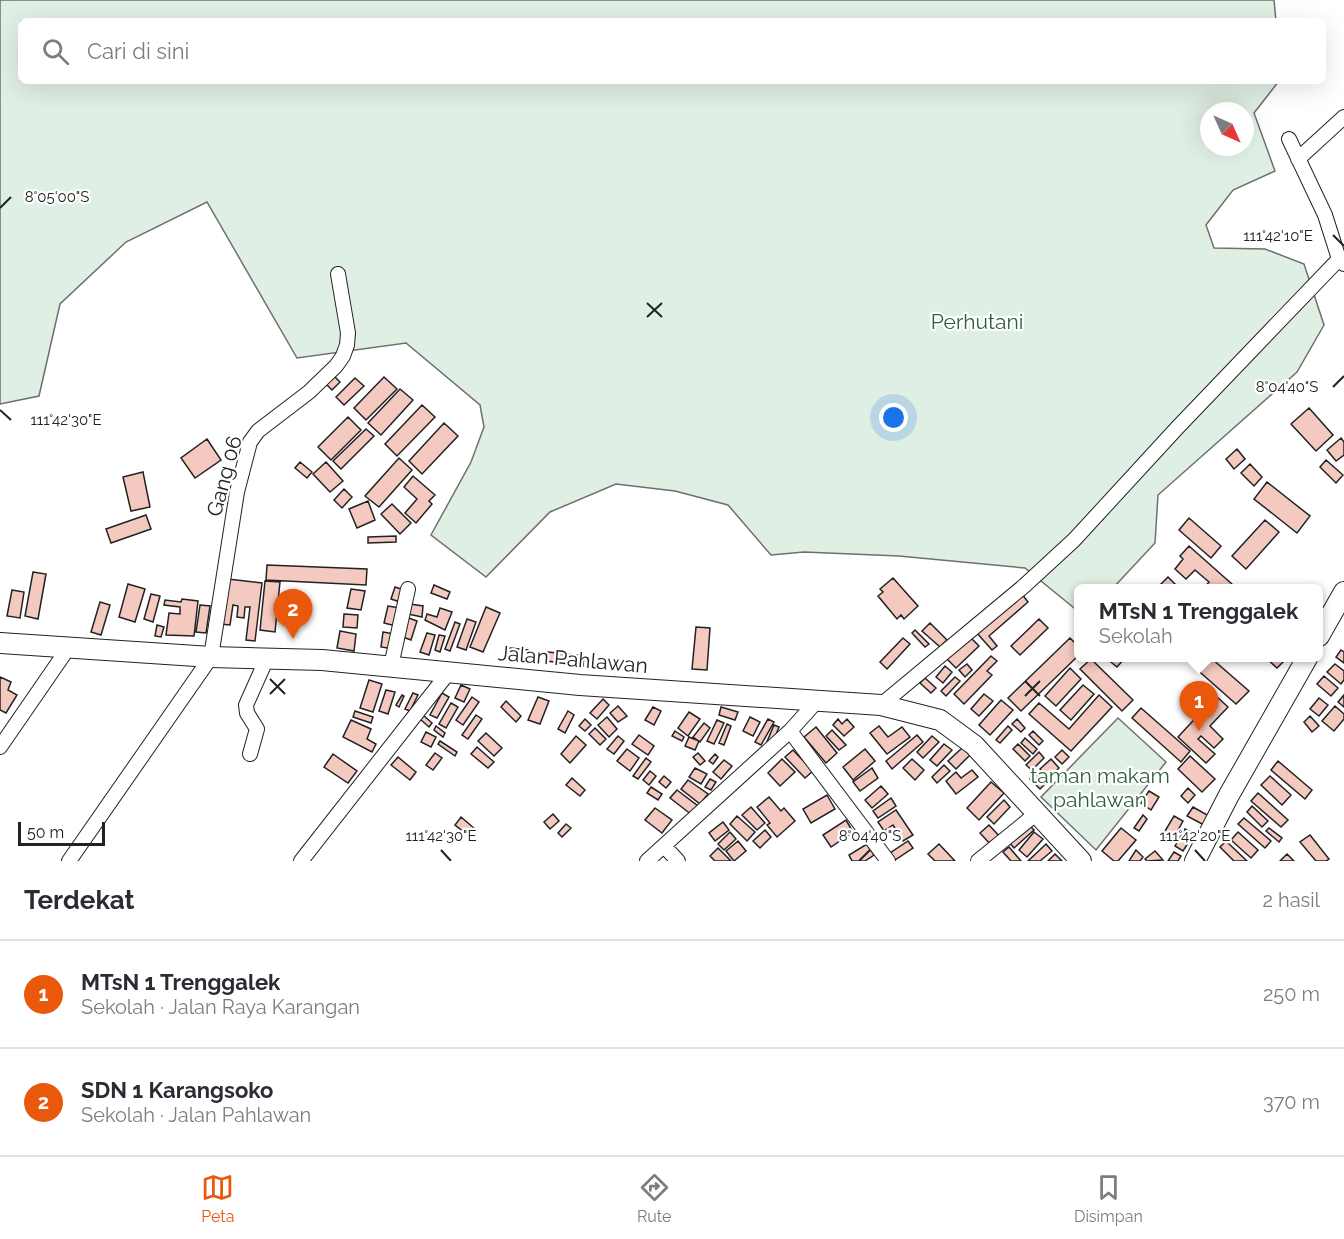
<!DOCTYPE html>
<html lang="id">
<meta charset="utf-8">
<style>
body{margin:0;font-family:Raleway,sans-serif;background:#f2f2f3;color:#2b2b33}
.compass{position:absolute;left:1200px;top:102px;width:54px;height:54px;border-radius:50%;background:#fff;box-shadow:0 6px 24px #0002;rotate:135deg}
.scale{position:absolute;left:18px;bottom:15px;width:87px;box-sizing:border-box;padding-left:6px;border:3px solid #222;border-top:0;font-size:16px;line-height:21px;white-space:nowrap;color:#222;-webkit-text-stroke:4px #fff;paint-order:stroke}
.you{position:absolute;left:894px;top:418px;width:21px;height:21px;margin:-15px;border:4px solid #fff;border-radius:50%;background:#1a73e8;box-shadow:0 0 0 9px #1a73e833}
.badge{display:grid;place-items:center;width:39px;height:39px;border-radius:50%;background:#ea580c;color:#fff;font-size:20px;font-weight:700}
.pin{position:absolute;translate:-50% -50px;filter:drop-shadow(0 2px 3px #0008)}
.pin::after{content:'';position:absolute;top:32px;width:21px;height:18px;background:inherit;clip-path:polygon(0 0,100% 0,50% 100%)}
.popup{position:absolute;left:1074px;top:584px;width:249px;height:78px;box-sizing:border-box;display:grid;place-content:center;border-radius:9px;background:#fff;filter:drop-shadow(0 2px 4px #0005);font-size:20px;white-space:nowrap;color:#7c7c81}
.popup b{font-size:22px;color:#2b2b33}
.popup::after{content:'';position:absolute;left:50%;top:100%;margin-left:-12px;border:12px solid transparent;border-top-color:#fff}
.list{margin:0;padding:0;list-style:none}
h2{display:flex;justify-content:space-between;align-items:center;height:78px;margin:0;padding:0 24px;font-size:26px}
h2 small{font-size:20px;font-weight:400;color:#7c7c81}
.list li{display:grid;grid-template-columns:39px 1fr auto;gap:18px;align-items:center;box-sizing:border-box;height:108px;padding:0 24px;border-top:2px solid #e1e1e2}
.list b{display:block;font-size:22px;white-space:nowrap}
.list p{margin:0;font-size:20px;white-space:nowrap;color:#7c7c81}
.list em{font-size:20px;font-style:normal;color:#7c7c81}
.icon{flex:none;width:33px;height:33px;fill:none;stroke:currentColor;stroke-width:2;stroke-linecap:round;stroke-linejoin:round}
.map{position:relative;flex:none;width:1344px;height:861px;overflow:hidden}
.search{position:absolute;background:#fff;box-shadow:0 6px 24px #0002;left:18px;right:18px;top:18px;height:66px;display:flex;align-items:center;gap:15px;box-sizing:border-box;padding:0 21px;border-radius:9px;color:#7c7c81;font-size:22px}
.sheet{height:294px;background:#fff}
nav{display:flex;justify-content:space-around;align-items:center;box-sizing:border-box;height:84px;border-top:2px solid #e1e1e2;background:#fff;font-size:16px;color:#7c7c81}
nav a{display:grid;justify-items:center;gap:3px}
nav .on{color:#ea580c}
.map>svg:first-child{display:block}
.green{fill:#e0efe3;stroke:#6f6f6f;stroke-width:1.5;fill-rule:evenodd}
.building{fill:#f3c9c0;stroke:#222;stroke-width:1.5}
.lines{fill:none;stroke-linecap:round;stroke-linejoin:round}
.minor-casing{stroke:#222;stroke-width:16}
.highway-casing{stroke:#222;stroke-width:22}
.minor{stroke:#fff;stroke-width:14}
.highway{stroke:#fff;stroke-width:20}
.ticks{fill:none;stroke:#222;stroke-width:2}
.labels{text-anchor:middle;dominant-baseline:central;stroke-width:4.5;stroke-linejoin:round;paint-order:stroke}
.park-label{font-size:21px;fill:#2f5e38;stroke:#fff}
.street-label{font-size:21px;fill:#222;stroke:#fff}
.ticks-label{font-size:15px;text-anchor:middle;fill:#222;stroke:#fff;stroke-width:4.5;stroke-linejoin:round;paint-order:stroke}
</style>
<div class="map">
<svg width="1344" height="861" viewBox="0 0 1344 861">
<rect width="100%" height="100%" fill="#fff"/>
<!-- green -->
<path class="green" d="M0 0H1274L1276 21H21V81H1279L1254 113 1275 171 1233 190 1206 225 1214 248 1265 249 1304 264 1324 325 1297 372 1158 495 1155 543 1113 588H1079V612L1025 568 899 556 804 552 771 555 728 505 675 491 616 484 550 512 486 577 431 535 471 462 484 427 480 405 406 343 297 358 207 202 126 242 60 304 39 396 0 404ZM1209 111H1245V147H1209Z
M1118 718 1166 762 1096 850 1041 797Z"/>
<!-- building -->
<path class="building" d="M333 375 340 382 332 390 325 383Z
M384 377 397 389 366 420 354 408Z
M355 378 364 386 344 405 336 397Z
M400 389 413 400 381 435 368 423Z
M422 405 435 417 397 456 385 444Z
M1309 408 1333 435 1316 451 1291 424Z
M348 417 361 430 331 460 318 447Z
M444 423 458 436 422 474 409 461Z
M366 429 374 436 341 469 333 461Z
M1341 438 1344 442V455L1336 461 1327 450Z
M207 439 221 460 195 478 181 458Z
M1237 449 1245 459 1234 469 1226 459Z
M399 458 412 470 379 507 365 496Z
M1326 460 1343 475 1336 483 1320 467Z
M300 462 312 472 307 478 295 468Z
M326 462 343 481 330 492 313 474Z
M1250 464 1262 477 1254 486 1241 473Z
M143 472 150 507 131 511 123 477Z
M413 476 435 495 429 501 432 504 416 523 405 513 417 499 404 487Z
M1267 482 1310 516 1297 533 1254 499Z
M344 489 352 497 342 508 334 500Z
M368 501 375 520 357 528 349 509Z
M392 504 411 523 400 534 381 514Z
M146 515 151 529 111 543 106 529Z
M1189 518 1221 546 1211 558 1179 530Z
M1265 520 1279 532 1246 569 1232 556Z
M396 536V542L368 543V537Z
M1189 546 1233 585 1230 588H1204L1209 582 1195 570 1186 579 1175 569 1183 559 1180 556Z
M267 565 367 569 366 585 266 580Z
M33 572 46 574 38 619 25 616Z
M1168 577 1179 588H1157Z
M893 578 918 606 904 619 901 615 897 619 878 596 883 592 880 589Z
M228 579 262 583 255 641 246 640 250 607H245L244 618 237 617 238 606 233 605 230 625 221 624Z
M265 581 280 582 275 632 260 630Z
M128 584 145 589 135 622 119 617Z
M434 585 450 592 447 599 431 593Z
M395 587 404 590 400 602 391 599Z
M351 589 365 591 361 610 347 608Z
M12 590 24 592 20 618 7 616Z
M1021 593 1028 602 989 636 997 646 992 650 976 632Z
M151 594 160 596 153 622 144 619Z
M182 599 198 601 194 636 166 635 169 613 180 614V607L164 605 165 600 181 602Z
M100 602 110 605 101 635 91 632Z
M410 604 423 606 422 617 408 614Z
M200 605 210 606 206 633 196 632Z
M388 606 400 608 396 626 384 623Z
M486 607 500 613 483 652 470 647Z
M440 608 452 612 445 630 425 620 427 614 437 617Z
M344 614 358 615 357 628 343 627Z
M406 617 417 621 411 640 400 636Z
M467 619 476 622 466 650 457 647Z
M1039 619 1048 628 1020 655 1011 646Z
M455 622 460 624 450 651 445 649Z
M930 623 947 640 940 647 922 631Z
M157 625 164 627 161 637 155 636Z
M696 627 710 628 707 670 692 669Z
M915 630 929 644 925 647 912 633Z
M340 631 356 634 354 651 337 648Z
M383 632 395 634 393 649 381 647Z
M427 633 435 635 429 655 420 652Z
M439 635 445 636 440 652 435 650Z
M970 637 979 646 956 668 947 659Z
M903 638 910 644 887 669 880 662Z
M1070 638 1079 647V655L1021 711 1008 698Z
M510 648 528 650 527 661 508 659Z
M1341 650 1344 652V663L1336 657Z
M548 652 584 656 583 666 547 661Z
M991 656 997 661 987 671 992 675 964 704 954 694Z
M1106 658H1125L1117 667Z
M1184 658H1211L1249 691 1236 704Z
M1266 658H1287L1277 668Z
M1091 659 1133 700 1122 711 1080 669Z
M967 664 972 670 965 677 959 670Z
M1335 664 1344 671V680L1341 684 1327 672Z
M945 666 952 672 943 683 936 677Z
M1070 668 1081 679 1056 706 1045 696Z
M1324 676 1338 688 1331 696 1317 684Z
M0 677 11 682 8 690 17 695 6 713 0 710Z
M955 677 960 681 946 696 941 691Z
M925 678 936 688 931 693 920 683Z
M369 680 382 684 373 712 360 708Z
M461 685 470 689 464 702 455 698Z
M1083 685 1094 694 1071 720 1060 710Z
M386 690 395 692 388 714 379 711Z
M413 693 418 695 410 711 405 709Z
M442 693 449 697 437 718 430 715Z
M984 694 993 701 979 716 971 709Z
M402 695 404 696 399 707 396 705Z
M1099 695 1112 707 1071 751 1029 714 1039 703 1069 729Z
M1344 695V707L1338 702Z
M1216 696 1228 707 1210 726 1223 739 1214 748 1201 736 1198 739 1215 754 1206 763 1178 737Z
M472 697 479 702 463 725 456 720Z
M538 697 549 701 540 724 528 720Z
M1319 698 1328 705 1319 716 1310 709Z
M603 699 609 705 597 719 590 713Z
M1001 700 1013 710 990 735 979 725Z
M506 701 521 716 516 722 501 707Z
M451 703 458 707 446 728 439 724Z
M618 706 627 716 618 722 610 713Z
M1335 706 1344 714V719L1334 731 1322 721Z
M653 707 661 711 654 725 645 720Z
M721 707 738 712 735 720 719 715Z
M1141 708 1190 751 1181 762 1132 718Z
M355 711 373 717 371 723 353 717Z
M568 711 574 715 565 733 558 729Z
M689 712 700 719 688 736 678 728Z
M423 715 432 723 429 727 420 719Z
M476 715 482 719 468 739 462 735Z
M1310 716 1319 726 1312 732 1304 722Z
M607 717 617 729 609 737 598 725Z
M750 717 760 722 753 736 743 731Z
M585 719 591 725 585 731 579 726Z
M768 719 774 722 761 745 755 742Z
M838 719 842 724 847 719 854 727 844 736 833 725Z
M1017 719 1025 728 1021 732 1012 724Z
M351 720 371 729 367 739 376 744 372 752 343 737Z
M717 720 724 723 714 744 707 741Z
M704 723 710 728 700 742 693 737Z
M727 724 731 726 724 745 719 743Z
M774 725 779 727 771 747 766 744Z
M436 726 445 733 443 737 434 730Z
M879 726 888 737 902 727 910 737 887 754 870 733Z
M1008 726 1012 730 1000 743 996 740Z
M816 727 837 753 826 763 804 737Z
M595 728 606 739 600 745 589 734Z
M832 730 846 745 839 750 826 736Z
M675 731 684 737 682 741 672 736Z
M1033 731 1043 741 1039 745 1029 735Z
M426 732 436 737 431 747 421 742Z
M486 733 502 748 494 756 478 741Z
M639 735 654 746 648 755 632 744Z
M917 735 923 742 892 769 886 761Z
M576 736 586 745 570 763 561 754Z
M618 736 624 741 614 754 607 749Z
M932 736 939 742 923 758 917 752Z
M689 737 699 741 695 750 685 746Z
M1025 738 1037 749 1033 754 1021 743Z
M440 741 457 752 455 756 438 744Z
M944 744 952 750 937 766 930 760Z
M1018 744 1030 756 1025 761 1013 749Z
M477 747 494 762 488 768 471 754Z
M962 748 970 755 956 769 948 761Z
M627 749 639 758 630 771 617 761Z
M865 749 875 761 853 780 843 767Z
M793 750 813 771 805 778 785 757Z
M1062 750 1069 757 1062 764 1055 757Z
M1039 752 1044 758 1032 770 1026 765Z
M435 753 442 758 433 770 426 765Z
M698 753 705 761 700 765 693 757Z
M333 754 357 771 348 783 324 767Z
M715 754 718 757 713 764 709 761Z
M1190 756 1215 779 1202 792 1178 769Z
M398 757 416 772 410 780 391 765Z
M646 758 651 762 638 779 633 776Z
M782 759 795 772 780 786 768 773Z
M912 759 924 770 915 780 903 768Z
M1051 759 1059 768 1049 778 1040 769Z
M724 760 732 766 721 779 713 772Z
M1278 761 1312 790 1305 799 1271 770Z
M944 765 950 771 937 783 932 777Z
M695 768 707 774 701 784 689 777Z
M872 768 878 778 860 791 853 782Z
M972 770 978 777 956 794 946 781 956 772 961 778Z
M650 771 656 776 649 785 643 780Z
M1035 773 1046 783 1040 789 1030 779Z
M664 776 671 782 666 788 659 782Z
M1270 776 1291 795 1282 805 1261 785Z
M572 778 585 790 580 796 566 785Z
M710 779 716 782 711 790 705 787Z
M688 780 708 794 700 804 681 789Z
M991 782 1004 793 979 820 967 808Z
M881 786 888 794 872 808 865 800Z
M651 787 662 794 658 800 647 793Z
M1188 788 1195 795 1188 803 1181 796Z
M677 790 698 806 692 815 670 798Z
M1149 791 1159 797 1151 810 1141 803Z
M1258 793 1288 820 1281 827 1251 801Z
M827 795 835 809 811 823 803 809Z
M769 797 781 811 784 808 795 821 777 837 767 825 770 823 757 807Z
M891 798 896 806 878 818 873 811Z
M1004 800 1010 807 994 824 987 817Z
M1252 806 1268 821 1262 827 1247 812Z
M751 807 765 823 757 830 742 815Z
M1193 807 1209 816 1204 825 1187 816Z
M655 808 672 820 662 833 645 820Z
M896 810 913 835 903 841 893 825 884 831 878 822Z
M553 814 559 821 550 829 544 822Z
M1143 815 1147 819 1139 831 1134 828Z
M737 816 755 832 747 841 730 824Z
M1174 816 1183 821 1172 841 1162 836Z
M461 817 475 829 469 836 455 825Z
M1244 818 1271 841 1265 848 1238 824Z
M846 820 853 832 831 847 823 835Z
M723 822 729 830 715 841 709 833Z
M566 824 571 828 562 837 558 833Z
M1028 824 1034 830 1014 848 1008 841Z
M989 825 1001 838 992 846 980 833Z
M1121 828 1136 840 1118 861H1114L1102 851Z
M1269 828 1282 838 1279 842 1266 831Z
M1185 829 1194 834 1183 851 1175 846Z
M765 830 771 837 760 848 753 841Z
M730 832 736 839 724 850 718 844Z
M1034 832 1043 839 1027 857 1019 850Z
M1238 832 1258 850 1251 858 1231 840Z
M1310 835 1329 859 1326 861H1316L1300 842Z
M738 841 746 851 734 861 726 851Z
M908 841 913 848 895 860 890 853Z
M1226 841 1247 861H1234L1220 847Z
M867 844 874 855 865 861H852L849 855Z
M939 844 955 861H935L928 854Z
M1046 844 1052 851 1040 861H1028Z
M1009 847 1021 861H1011L1003 852Z
M718 848 731 861H715L710 856Z
M1136 850 1143 857 1140 861H1129Z
M1155 851 1163 860 1147 861 1145 859Z
M1174 852 1181 856 1178 861H1168Z
M1055 854 1062 861H1048Z
M1287 854 1294 861H1280Z"/>
<g class="lines">
<!-- minor casing -->
<g class="minor-casing">
<path id="minor" d="M1289 139 1325 215 1339 259 1344 264
M1298 159 1344 117
M391 666 408 589
M881 705 1024 586 1074 540 1177 428 1339 259
M790 731 888 861
M0 747 69 647
M250 754 257 729 247 713 246 705 267 658
M664 846 678 861
M69 861 211 657 237 492 250 442 258 431 309 392 336 366 343 356 347 345 348 333 338 274
M301 861 449 672
M647 861 790 731 817 701
M978 861 1037 813"/>
</g>
<!-- highway casing -->
<g class="highway-casing">
<path id="highway" d="M1319 636 1344 592
M0 643 211 657 322 660 580 685 881 705 940 720 974 745 1081 861
M1195 861 1229 795 1307 658"/>
</g>
<!-- minor -->
<use href="#minor" class="minor"/>
<!-- highway -->
<use href="#highway" class="highway"/>
</g>
<!-- ticks -->
<path class="ticks" d="M0 208 11 197M1333 235 1344 246M647 303 662 317M647 317 662 303M1333 387 1344 376M0 410 11 420M270 679 285 694M1025 681 1040 696M270 694 285 679M1025 696 1040 681M441 850 451 861M1195 850 1205 861M859 861 870 850"/>
<g class="labels">
<!-- park labels -->
<g class="park-label">
<text x="977" y="321">Perhutani</text>
<text x="1100" y="775">taman makam<tspan x="1100" dy="24">pahlawan</tspan></text>
</g>
<!-- street labels -->
<g class="street-label">
<text transform="translate(224 476) rotate(-75)">Gang 06</text>
<text transform="translate(573 659) rotate(5)">Jalan Pahlawan</text>
</g>
</g>
<g class="ticks-label">
<text x="57" y="202">8°05'00"S</text>
<text x="1278" y="241">111°42'10"E</text>
<text x="1287" y="392">8°04'40"S</text>
<text x="66" y="425">111°42'30"E</text>
<text x="870" y="841">8°04'40"S</text>
<text x="441" y="841">111°42'30"E</text>
<text x="1195" y="841">111°42'20"E</text>
</g>
</svg>
<svg class="compass" viewBox="-18 -18 36 36"><path d="M0-13l5 13h-10z" fill="#e53935"/><path d="M0 13l5-13h-10z" fill="#7c7c81"/></svg>
<div class="scale">50 m</div>
<div class="you"></div>
<div class="pin badge" style="left:1199px;top:731px">1</div>
<div class="popup"><b>MTsN 1 Trenggalek</b>Sekolah</div>
<div class="pin badge" style="left:293px;top:639px">2</div>
<div class="search"><svg class="icon" aria-label="search" viewBox="0 0 24 24"><circle cx="10" cy="10" r="6"/><path d="M15 15l6 6"/></svg>Cari di sini</div>
</div>
<section class="sheet">
<h2>Terdekat<small>2 hasil</small></h2>
<ul class="list">
<li><span class="badge">1</span><div><b>MTsN 1 Trenggalek</b><p>Sekolah · Jalan Raya Karangan</p></div><em>250 m</em></li>
<li><span class="badge">2</span><div><b>SDN 1 Karangsoko</b><p>Sekolah · Jalan Pahlawan</p></div><em>370 m</em></li>
</ul>
</section>
<nav>
<a class="on"><svg class="icon" aria-label="map" viewBox="0 0 24 24"><path d="M3 6l6-2 6 2 6-2v14l-6 2-6-2-6 2zM9 4v14M15 6v14"/></svg>Peta</a>
<a><svg class="icon" aria-label="directions" viewBox="0 0 24 24"><path d="M12 3l9 9-9 9-9-9zM9 14v-3h6M13 9l2 2-2 2"/></svg>Rute</a>
<a><svg class="icon" aria-label="saved" viewBox="0 0 24 24"><path d="M7 4h10v16l-5-4-5 4z"/></svg>Disimpan</a>
</nav>
